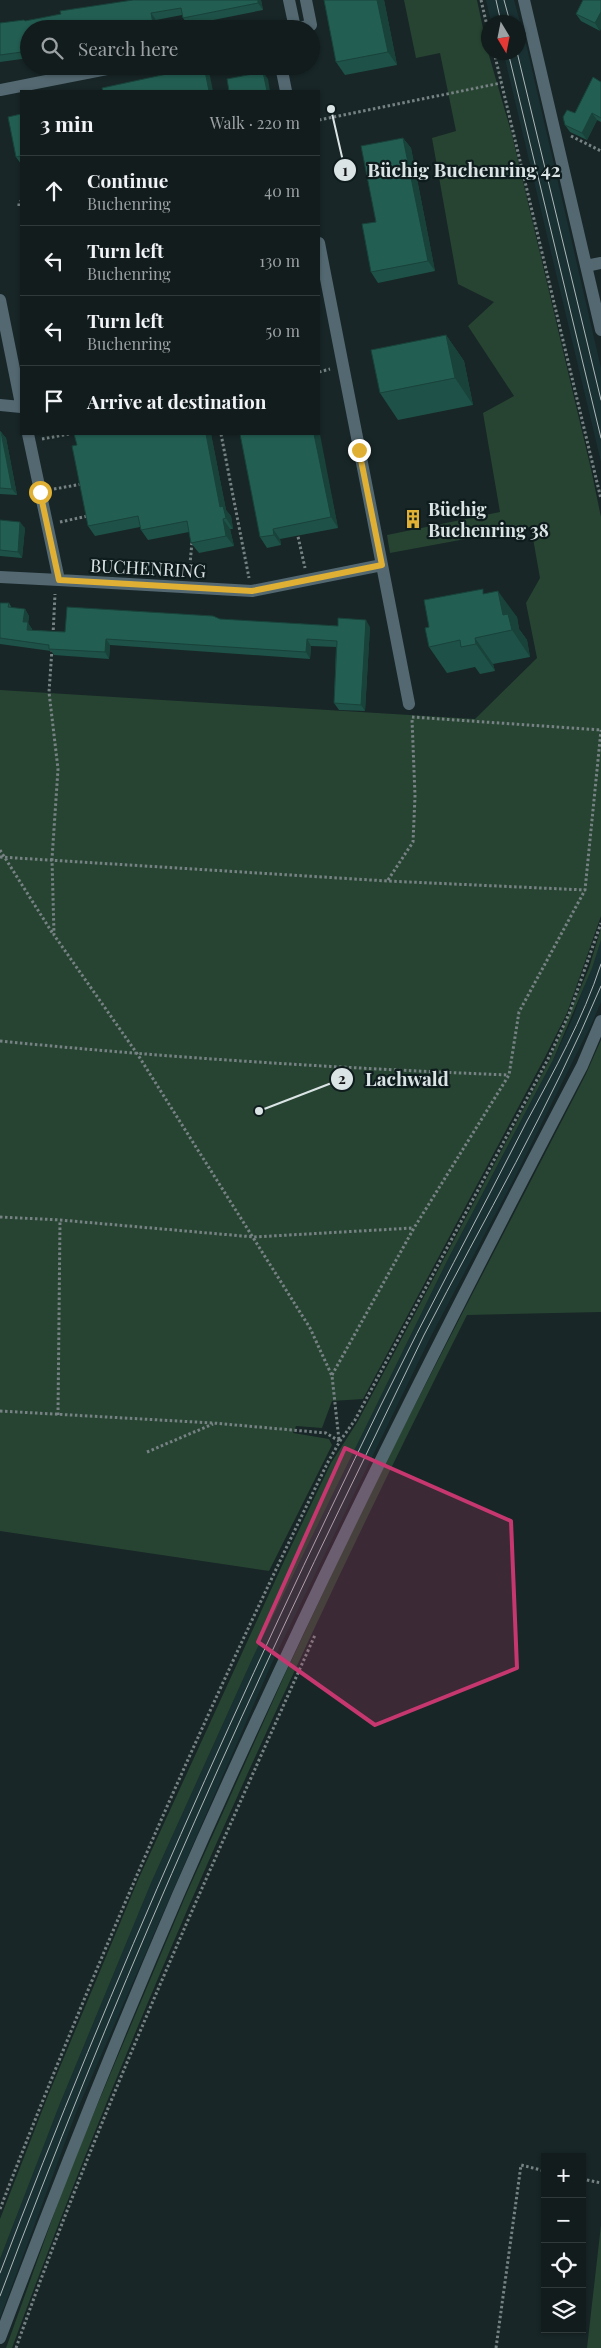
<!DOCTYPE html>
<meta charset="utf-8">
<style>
body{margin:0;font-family:"Playfair Display",serif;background:#1b2526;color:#f1f3f6}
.controls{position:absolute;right:15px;bottom:15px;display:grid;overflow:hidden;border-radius:0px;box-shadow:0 1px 4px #0004}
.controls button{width:45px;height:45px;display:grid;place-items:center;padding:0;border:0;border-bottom:1px solid #313a3b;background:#121c1d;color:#f1f3f6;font:25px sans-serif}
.compass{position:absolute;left:481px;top:15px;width:45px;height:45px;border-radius:50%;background:#121c1d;box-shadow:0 1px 4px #0004;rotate:170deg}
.stop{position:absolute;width:15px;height:15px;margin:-11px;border:4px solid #dfb034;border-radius:50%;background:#fff}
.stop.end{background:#dfb034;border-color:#fff;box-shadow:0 1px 5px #0008}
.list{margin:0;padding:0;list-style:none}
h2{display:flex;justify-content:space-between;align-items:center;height:65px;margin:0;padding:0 20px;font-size:21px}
h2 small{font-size:16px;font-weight:400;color:#9ca1a4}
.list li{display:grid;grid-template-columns:32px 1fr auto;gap:15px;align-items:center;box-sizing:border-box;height:70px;padding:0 20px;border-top:1px solid #313a3b}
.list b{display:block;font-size:19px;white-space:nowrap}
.list p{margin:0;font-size:16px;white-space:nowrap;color:#9ca1a4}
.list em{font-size:16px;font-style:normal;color:#9ca1a4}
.icon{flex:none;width:28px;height:28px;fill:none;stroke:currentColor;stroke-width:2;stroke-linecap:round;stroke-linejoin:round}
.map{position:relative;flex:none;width:601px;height:2348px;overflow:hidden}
.search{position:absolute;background:#121c1d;box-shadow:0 1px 4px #0004;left:20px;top:20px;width:300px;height:55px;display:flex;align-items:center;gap:12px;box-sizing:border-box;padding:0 18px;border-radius:28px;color:#9ca1a4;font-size:19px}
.panel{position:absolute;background:#121c1d;box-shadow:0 1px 4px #0004;left:20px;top:90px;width:300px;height:345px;border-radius:0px}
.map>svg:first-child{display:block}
.built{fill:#1a3133}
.green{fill:#274432}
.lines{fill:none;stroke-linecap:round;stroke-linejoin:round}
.path{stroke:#768283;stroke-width:3;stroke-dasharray:2.5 2.5;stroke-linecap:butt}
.minor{stroke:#536871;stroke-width:12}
.tram{stroke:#aeb8b9;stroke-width:1}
.wall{fill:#1e5147}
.shaded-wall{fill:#18423a}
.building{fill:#235e53;stroke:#18423a}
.route{stroke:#dfb034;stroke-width:6}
.marked{fill:#c63770;fill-opacity:0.2;stroke:#c63770;stroke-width:4;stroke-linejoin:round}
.labels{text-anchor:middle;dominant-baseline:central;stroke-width:4.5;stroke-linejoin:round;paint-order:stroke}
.poi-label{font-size:18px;font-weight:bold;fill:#dbe4e5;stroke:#0f1c1d;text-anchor:start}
.street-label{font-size:18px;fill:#dbe4e5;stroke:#0f1c1d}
.leader{fill:none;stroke:#dbe4e5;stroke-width:2}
.callout-dot{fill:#dbe4e5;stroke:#0f1c1d;stroke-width:2}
.mark-label{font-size:15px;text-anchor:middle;font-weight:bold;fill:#111}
.callout-label{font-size:19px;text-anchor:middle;font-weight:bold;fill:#dbe4e5;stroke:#0f1c1d;stroke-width:4.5;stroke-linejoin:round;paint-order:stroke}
</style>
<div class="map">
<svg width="601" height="2348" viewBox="0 0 601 2348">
<rect width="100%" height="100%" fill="#182627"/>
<!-- built -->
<path class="built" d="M486 0H514L527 48 601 368V462L504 55H497V53L518 52V22H491Z
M601 940V1002L592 1023 515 1177 430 1338 271 1665 76 2113 0 2318V2259L59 2106 151 1883 254 1655 448 1259 553 1060 573 1017Z"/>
<!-- green -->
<path class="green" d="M404 0H477L488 52 512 135 591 469 601 517V916L567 1013 545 1057 363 1399 332 1401 322 1428 296 1426 293 1433 329 1439 332 1445 269 1571 0 1531V690L475 719 537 658 526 603 540 578 531 527 390 553 387 535 500 512 483 413 514 396 468 326 494 302 458 284 432 138 456 131 440 53 416 58Z
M601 928V940L592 968 553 1060 448 1259 254 1655 151 1883 59 2106 0 2259V2219L47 2098 138 1880 286 1557 331 1463 358 1421 550 1059 589 968Z
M601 1040V1312L467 1315C298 1651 141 1995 12 2348H6L69 2172 185 1897 286 1672 372 1488 586 1074Z
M601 2225V2348H587Z"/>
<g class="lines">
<!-- path -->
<path class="path" d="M481 0 488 30
M494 52 601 499
M319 120 501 83
M571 136 601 151
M19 206V202L21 201
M319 372 330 369
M221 434 249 578
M42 439 69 434
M54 489 82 484
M60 522 88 516
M297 532 305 568
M189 575 192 542
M53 635 55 594
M52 649 49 692 58 769 52 859 54 935 138 1055 310 1328 332 1376 339 1440
M412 717 601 730
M0 850 53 934
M0 857 387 881 585 890
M388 880 413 842 415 796 412 719
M0 1041C169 1058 338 1068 508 1075
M0 1217 60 1220 254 1237 413 1228
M332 1375 414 1228 509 1075 519 1012 585 890 601 730
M0 1411 213 1423 326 1433 339 1441
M58 1415 60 1220
M147 1452 213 1424
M582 2179 601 2183
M0 2209C98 1956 208 1706 328 1462L340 1441 355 1420 548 1059 569 1014 601 923
M16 2348C102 2105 210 1870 315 1635
M496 2348 521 2165 545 2171"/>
<!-- minor -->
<path class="minor" d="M289 0 295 28
M524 0 601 330
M294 29 311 25 306 0
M281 66 286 91
M0 90 122 66
M586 266 601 263
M0 300 21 404
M0 405 21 407
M28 434 59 580 252 591 382 565 319 243
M382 565 409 704
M0 577 59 580
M0 2338C56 2189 115 2041 178 1895 301 1613 439 1339 582 1066L601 1021"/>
<!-- tram -->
<path class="tram" d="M496 0 501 22
M504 0 510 22
M508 52 601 438
M517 52 601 400
M0 2273C113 1977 242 1689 381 1405 428 1309 479 1216 527 1121 554 1071 583 1019 601 964
M0 2296C107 2012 230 1732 364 1459 384 1418 404 1376 424 1335 484 1219 550 1107 601 986"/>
</g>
<!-- wall -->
<path class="wall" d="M261 0 263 10 188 25 183 18 182 15 156 20 158 29H29V58L0 62V23L24 20 25 21Z
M324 0H384L397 65 345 75 336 62Z
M583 0 600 31 581 21 576 14Z
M601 82V122L597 120 587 140 570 132 565 125Z
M21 114V164L16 157Z
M403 138 411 148 435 271 378 283 371 272 376 222Z
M446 335 464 361 473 405 398 420 380 393Z
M0 431 6 438 17 495 0 494Z
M211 434 226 510 231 516 233 529H230L234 546 199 553 191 543 189 532 148 540 141 530 140 527 95 536 88 526Z
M319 434 338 528 280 539 281 545 267 548 260 537Z
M0 520 25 528 22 558 0 556Z
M486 594 517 617 519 629 527 640 530 657 493 664 495 671 480 674 475 667 447 673 429 647V627Z
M0 603H9L12 608 25 609 29 616 28 623 32 629V630L65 632 220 619 338 626 370 627 365 711 339 710 334 703 336 647 311 646 310 659 110 645 109 659 54 655 51 651 0 644Z"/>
<!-- shaded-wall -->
<path class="shaded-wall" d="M258 0H261L263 10 258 3Z
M377 0H384L397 65 388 52Z
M601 12V29L600 31 595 23Z
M151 13 156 20 158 29H155L154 28Z
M204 66 210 76 213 91H209Z
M263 72 268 79 270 91H267Z
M592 113 597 120 587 140 582 133Z
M403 138 411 148 435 271 428 261Z
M446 335 464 361 473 405 455 378Z
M319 429 338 528 331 517 314 434H319Z
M1 432 6 438 17 495 12 489Z
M206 434H211L226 510 231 516 233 529 226 518 220 507Z
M223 519 230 529 234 546 226 536Z
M20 522 25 528 22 558 18 552Z
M273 529 280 539 281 545 274 535Z
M498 591 517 617 519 629 527 640 530 657 512 630 503 615Z
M25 609 29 616 28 623 32 629V636L27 630 23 622Z
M366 620 370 627 365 711 361 705Z
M475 638 493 664 495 671 476 644Z
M106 639 110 645 109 659 105 652Z
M307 639 311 646 310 659 306 652Z"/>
<!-- building -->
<path class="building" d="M133 0H258V3L183 18 181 8 151 13 154 28 146 29H29V51L0 55V23L24 20 25 21 61 14 60 11Z
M324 0H377L388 52 336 62Z
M583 0H601V12L595 23 576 14Z
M204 66 209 91H103L102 88Z
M263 72 267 91H229L227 79Z
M593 77 601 82V118L592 113 582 133 565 125 563 117 567 110 575 113Z
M21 114V156L16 157 8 117Z
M403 138 428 261 371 272 362 224 376 222 361 146Z
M446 335 455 378 380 393 371 350Z
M0 431 1 432 12 489 0 488Z
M74 434H206L220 507 223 506 226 518 223 519 226 536 191 543 187 521 141 530 138 516 88 526 72 446 77 445Z
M240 434H314L331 517 273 529 274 535 260 537Z
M0 520 20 522 18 552 0 550Z
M483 589V594L498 591 503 615 508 614 512 630 475 638 476 644 461 647 460 640 429 647 425 628 429 627 424 600Z
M0 603H9L8 607 25 609 23 622H28L27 630 65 632 67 607 213 616 220 619 338 626V618L366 620 361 705 334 703 337 641 307 639 306 652 106 639 105 652 49 649V645L0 638Z"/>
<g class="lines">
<!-- route -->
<path class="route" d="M40 492 59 580 252 591 382 565 359 450"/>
</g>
<!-- marked area -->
<path class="marked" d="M345 1448 511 1521 517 1668 375 1725 258 1642Z"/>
<!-- icons -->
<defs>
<g id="building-bare" transform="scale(1.5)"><path d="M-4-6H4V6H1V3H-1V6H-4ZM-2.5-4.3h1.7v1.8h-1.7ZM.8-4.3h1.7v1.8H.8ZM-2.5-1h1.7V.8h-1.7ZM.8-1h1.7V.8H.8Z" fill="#dfb034" stroke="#0f1c1d" stroke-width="2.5" paint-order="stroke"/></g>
</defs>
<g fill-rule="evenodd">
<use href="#building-bare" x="413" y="519"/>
</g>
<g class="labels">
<!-- poi labels -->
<g class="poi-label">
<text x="428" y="509">Büchig<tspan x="428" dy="21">Buchenring 38</tspan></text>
</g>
<!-- street labels -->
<g class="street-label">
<text transform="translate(148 568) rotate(3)">BUCHENRING</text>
</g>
</g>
<!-- callouts -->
<path class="leader" d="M331 109L345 170M259 1111L342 1079"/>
<g class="callout-dot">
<circle cx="331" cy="109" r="5"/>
<circle cx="259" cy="1111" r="5"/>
<circle cx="345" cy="170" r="12"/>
<circle cx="342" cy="1079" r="12"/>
</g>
<g class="mark-label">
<text x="345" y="176">1</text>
<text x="342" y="1084">2</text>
</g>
<g class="callout-label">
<text x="464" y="177">Büchig Buchenring 42</text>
<text x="407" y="1086">Lachwald</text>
</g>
</svg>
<div class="controls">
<button>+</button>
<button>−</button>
<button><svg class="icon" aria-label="locate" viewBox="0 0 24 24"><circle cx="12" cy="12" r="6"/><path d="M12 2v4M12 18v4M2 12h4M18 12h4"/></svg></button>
<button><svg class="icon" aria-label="layers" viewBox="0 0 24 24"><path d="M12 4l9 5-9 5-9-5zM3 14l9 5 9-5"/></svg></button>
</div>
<svg class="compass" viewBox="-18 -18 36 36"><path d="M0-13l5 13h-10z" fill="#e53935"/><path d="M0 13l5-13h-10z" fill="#9ca1a4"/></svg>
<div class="stop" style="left:40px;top:492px"></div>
<div class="stop end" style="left:359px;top:450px"></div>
<div class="search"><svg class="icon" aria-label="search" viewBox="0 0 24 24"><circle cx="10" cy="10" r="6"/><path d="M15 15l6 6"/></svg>Search here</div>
<section class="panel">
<h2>3 min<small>Walk · 220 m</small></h2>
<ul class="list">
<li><svg class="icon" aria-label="ahead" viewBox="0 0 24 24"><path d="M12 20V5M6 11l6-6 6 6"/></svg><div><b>Continue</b><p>Buchenring</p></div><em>40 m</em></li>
<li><svg class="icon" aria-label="left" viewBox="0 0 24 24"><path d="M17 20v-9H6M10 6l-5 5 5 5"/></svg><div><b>Turn left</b><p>Buchenring</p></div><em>130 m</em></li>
<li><svg class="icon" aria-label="left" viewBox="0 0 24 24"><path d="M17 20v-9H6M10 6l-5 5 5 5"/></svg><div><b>Turn left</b><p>Buchenring</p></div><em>50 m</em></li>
<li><svg class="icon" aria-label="arrive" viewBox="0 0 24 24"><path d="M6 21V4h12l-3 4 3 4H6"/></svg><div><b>Arrive at destination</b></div></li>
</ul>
</section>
</div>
